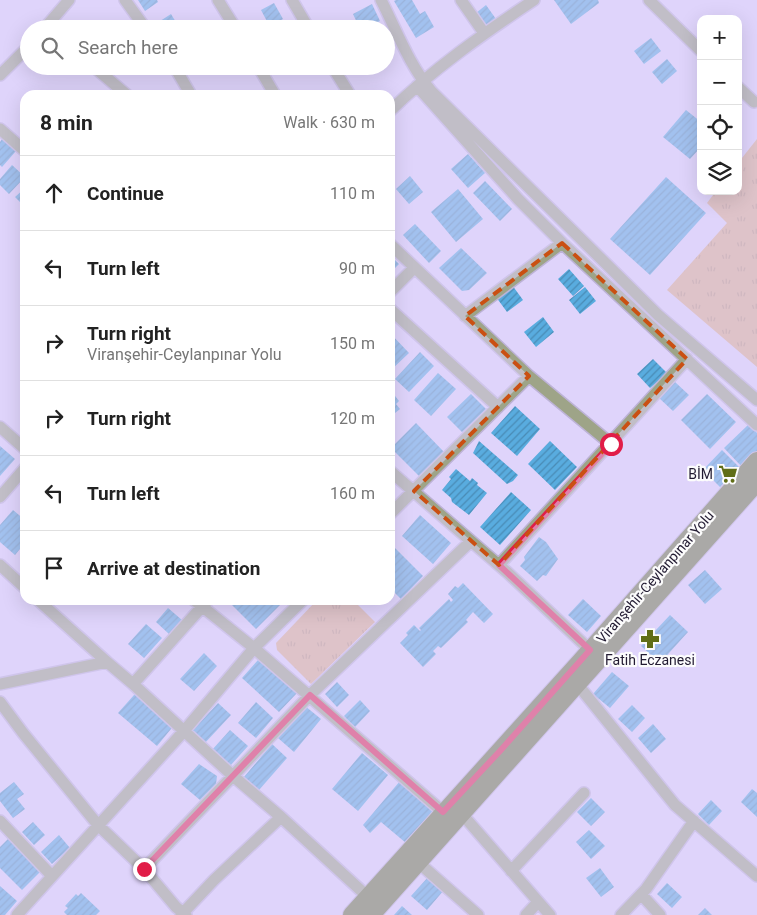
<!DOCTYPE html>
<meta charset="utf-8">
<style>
body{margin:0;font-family:Roboto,sans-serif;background:#f2f2f2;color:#222}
.controls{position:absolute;right:15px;top:15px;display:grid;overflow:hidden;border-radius:10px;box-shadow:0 5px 20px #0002}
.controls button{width:45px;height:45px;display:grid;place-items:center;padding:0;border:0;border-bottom:1px solid #e0e0e0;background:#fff;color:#222;font:25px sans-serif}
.stop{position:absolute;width:15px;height:15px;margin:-11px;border:4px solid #e11d48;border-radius:50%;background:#fff}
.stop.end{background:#e11d48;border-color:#fff;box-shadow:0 1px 5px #0008}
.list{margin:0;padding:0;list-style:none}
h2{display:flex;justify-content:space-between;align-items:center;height:65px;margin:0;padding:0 20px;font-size:21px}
h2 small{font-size:16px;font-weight:400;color:#767676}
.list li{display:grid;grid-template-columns:32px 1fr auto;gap:15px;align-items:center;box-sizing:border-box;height:75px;padding:0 20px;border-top:1px solid #e0e0e0}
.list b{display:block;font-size:19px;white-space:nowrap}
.list p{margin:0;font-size:16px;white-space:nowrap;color:#767676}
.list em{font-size:16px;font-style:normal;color:#767676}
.icon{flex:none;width:28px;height:28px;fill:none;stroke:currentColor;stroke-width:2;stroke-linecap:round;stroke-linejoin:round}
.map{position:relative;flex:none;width:757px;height:915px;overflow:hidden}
.search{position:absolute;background:#fff;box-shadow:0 5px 20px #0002;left:20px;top:20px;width:375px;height:55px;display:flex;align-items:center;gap:12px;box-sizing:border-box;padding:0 18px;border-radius:28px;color:#767676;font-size:19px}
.panel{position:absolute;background:#fff;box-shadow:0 5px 20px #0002;left:20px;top:90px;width:375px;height:515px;border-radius:15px}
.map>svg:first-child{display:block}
.park{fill:url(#park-tufts)}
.building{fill:url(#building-hatch)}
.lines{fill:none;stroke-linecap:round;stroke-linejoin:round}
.minor-casing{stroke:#bdb3d7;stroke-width:14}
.primary-casing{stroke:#bdb3d7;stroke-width:20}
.minor{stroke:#9ea488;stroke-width:11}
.primary{stroke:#6b7640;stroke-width:18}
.route{stroke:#e11d48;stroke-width:6}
.marked{fill:none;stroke:#ca5012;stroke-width:4;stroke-dasharray:10 6;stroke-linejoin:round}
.labels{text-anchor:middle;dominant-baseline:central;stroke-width:4.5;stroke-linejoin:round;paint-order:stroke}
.poi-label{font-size:14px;fill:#221b32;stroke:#fcfcfc;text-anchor:end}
.street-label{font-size:14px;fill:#221b32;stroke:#fcfcfc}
</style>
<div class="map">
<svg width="757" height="915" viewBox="0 0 757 915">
<defs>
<pattern id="park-tufts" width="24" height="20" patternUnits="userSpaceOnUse" patternTransform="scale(1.25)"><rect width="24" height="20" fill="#ddaf8c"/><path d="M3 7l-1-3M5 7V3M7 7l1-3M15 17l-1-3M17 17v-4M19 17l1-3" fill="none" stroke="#bd9679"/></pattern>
<pattern id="building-hatch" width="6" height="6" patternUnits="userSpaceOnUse" patternTransform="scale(1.25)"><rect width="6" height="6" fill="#59acdf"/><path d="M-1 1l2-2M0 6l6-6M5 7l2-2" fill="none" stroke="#498bb5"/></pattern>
</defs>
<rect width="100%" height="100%" fill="#dfd4fb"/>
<!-- park -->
<path class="park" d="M757 139V367L667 290 727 223 707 203 716 191H738V163Z
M317 600H353L375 622 311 684 277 650 276 643Z"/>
<!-- building -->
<path class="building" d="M138 0H157L158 2 145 11Z
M396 0H412L420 14 425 11 434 27 416 38 394 1Z
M554 0H598L599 3 571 24Z
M274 3 283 19 270 27 261 10Z
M372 4 380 21 364 29H360L353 14Z
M486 5 496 19 486 26 476 13Z
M171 14 180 29H156L154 25Z
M651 38 661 51 644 64 634 51Z
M667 59 677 71 662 84 652 72Z
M686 110 701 122V147L690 159 663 137Z
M2 139 16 151 2 167 0 165V142Z
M468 154 485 173 468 188 451 169Z
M12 165 25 177 9 194 0 185V179Z
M410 176 423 192 409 204 396 189Z
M666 177 706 213 650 275 610 239Z
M485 181 512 209 500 221 473 193Z
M25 188V207L15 197Z
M458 189 483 219 456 242 431 212Z
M415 224 441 251 429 263 403 235Z
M461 248 487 273 469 290 462 291 439 268Z
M390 255 399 264 390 273Z
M569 269 584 286 573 296 558 279Z
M512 285 523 300 507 312 496 297Z
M585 287 596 301 580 314 569 300Z
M543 317 554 332 536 347 524 332Z
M390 333 409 353 390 371Z
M420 352 434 366 409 392 395 379Z
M653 359 667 373 650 388 637 374Z
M438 373 456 389 431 416 414 400Z
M675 382 689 395 673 411 659 398Z
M392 392 399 401 396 404 400 409 390 417V394Z
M471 394 486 409 462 432 447 417Z
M707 394 736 422 710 449 681 420Z
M515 406 540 429 517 456 491 433Z
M416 423 444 452 419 476 391 448Z
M749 424 757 433V453L742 467 724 448Z
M479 441 518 475 513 481 507 484 473 453Z
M550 441 577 467 555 490 528 464Z
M0 446 15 459 0 476Z
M722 450 739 467 720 487 703 470Z
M456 469 470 481 472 478 478 483 477 485 487 493 469 515 452 502 451 498 442 490 451 479 449 477Z
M511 492 531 510 500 545 480 527Z
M13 510 25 520V543L15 555 0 542V525Z
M420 515 451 543 433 564 402 536Z
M539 537 546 542 558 559 546 576 543 575 537 581 520 566 525 560 524 557Z
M390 543 423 576 401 599 390 588Z
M705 570 722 589 705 604 688 585Z
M463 583 493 614 484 623 473 612 466 620 468 622 441 648 438 646 433 651 436 654 423 667 400 643 408 635 406 633 414 625 420 631 421 630 419 628 449 599 451 602 453 600 448 594 455 586 458 588Z
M583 599 601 616 587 632 568 615Z
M229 600H277L281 604 256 629 228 601Z
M168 608 182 620 169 634 156 622Z
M670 615 688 632 660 663 641 646Z
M146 624 162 638 144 658 128 644Z
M204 653 217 666 194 691 180 679Z
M258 660 265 662 296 689 297 693 279 712 242 678Z
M612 672 629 686 610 708 593 694Z
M337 682 349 695 337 707 325 694Z
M134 695H138L171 726V729L157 746 118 713Z
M360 700 370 711 355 727 344 716Z
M256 702 273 718 256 738 238 723Z
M218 703 231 715 204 744 193 735V730Z
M632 705 645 718 632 732 618 719Z
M305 706 321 719 294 752 278 738Z
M653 724 666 739 651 753 638 738Z
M230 730 248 746 230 766 212 750Z
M272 744 287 758 259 790 244 777Z
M362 753 388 775 358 811 332 789Z
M199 764 217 776 216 784 200 800 181 784Z
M400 781 435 812 406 843 381 822 370 833 363 825Z
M14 782 24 794 17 799 25 809 13 818 0 801V793Z
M752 789 757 793V817L741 802Z
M591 798 605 812 591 826 577 812Z
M711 800 722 811 709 825 698 814Z
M33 822 45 835 34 845 22 832Z
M589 830 605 846 591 859 576 842Z
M59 835 70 848 52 864 41 852Z
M8 839 41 871 22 890 0 868V847Z
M600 868 614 887 601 897 586 878Z
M429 876 444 890 427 910 411 896Z
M667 883 682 897 672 908 657 894Z
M0 886 17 901 5 915H0Z
M81 893 100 911 96 915H67L64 912 68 908 65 906 76 894 78 896Z
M402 906 412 915H394Z
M705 908 712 915H698Z"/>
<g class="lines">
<!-- minor casing -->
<g class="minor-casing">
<path id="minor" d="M125 0 146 29
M218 0 236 29
M292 0 309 29
M381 0C397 31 409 65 432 92L658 315 757 400
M461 0 484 33
M649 0 701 51
M44 29 69 0
M93 66 127 95
M174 66 191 95
M258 66 275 95
M332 66 350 95
M0 75 29 46
M417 86 518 199 562 243 757 425
M738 87 754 102
M390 111C433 69 483 34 534 0
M0 129 25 151
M390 244 529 376 611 444
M390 292 414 268
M390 309 498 407
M465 316 562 243
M0 427 25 449
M390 471 508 573 590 650
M0 497 25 468
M390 514 529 376
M0 565 25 588
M499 565 687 359
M38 600 107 662 133 684 233 776 281 817 368 897
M194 600 254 648 443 812
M0 684 107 662
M133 684 208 600
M578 685 675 805 757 876
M0 702 23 733 98 825 144 869 176 907 186 915
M462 814 550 915
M0 821 52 876
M419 863 478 915
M144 869 310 695 471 541
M511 871 584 793
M641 894 660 915
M17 915 184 731 254 648 303 600
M181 915 214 880 281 817
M526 915 538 902
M621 915 646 889 694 821"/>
</g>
<!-- primary casing -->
<g class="primary-casing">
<path id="primary" d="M352 915 581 661 757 461
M371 915 757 482"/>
</g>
<!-- minor -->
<use href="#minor" class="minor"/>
<!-- primary -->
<use href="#primary" class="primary"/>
</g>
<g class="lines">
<!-- route -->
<path class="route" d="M144 869 310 695 443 812 500 751 590 650 499 565 611 444"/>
</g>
<!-- marked area -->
<path d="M0 0H757V915H0ZM562 243 687 359 499 565 414 491 529 376 465 316Z" fill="#dfd4fb" fill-opacity=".55" fill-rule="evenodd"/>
<path class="marked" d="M562 243 687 359 499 565 414 491 529 376 465 316Z"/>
<!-- icons -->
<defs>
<g id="supermarket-bare" transform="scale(1.5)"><path d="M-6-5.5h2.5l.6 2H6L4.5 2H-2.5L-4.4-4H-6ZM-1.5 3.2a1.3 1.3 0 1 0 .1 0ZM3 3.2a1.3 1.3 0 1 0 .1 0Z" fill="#606e17" stroke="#fcfcfc" stroke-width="2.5" paint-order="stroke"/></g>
<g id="pharmacy-bare" transform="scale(1.5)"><path d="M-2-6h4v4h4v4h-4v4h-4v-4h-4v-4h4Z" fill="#606e17" stroke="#fcfcfc" stroke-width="2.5" paint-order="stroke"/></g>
</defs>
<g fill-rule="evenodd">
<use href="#supermarket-bare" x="728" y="474"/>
<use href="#pharmacy-bare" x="650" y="639"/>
</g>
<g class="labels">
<!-- poi labels -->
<g class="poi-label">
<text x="713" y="474">BİM</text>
<text x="650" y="660" text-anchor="middle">Fatih Eczanesi</text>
</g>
<!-- street labels -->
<g class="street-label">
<text transform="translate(655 577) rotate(-49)">Viranşehir-Ceylanpınar Yolu</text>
</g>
</g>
</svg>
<div class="controls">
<button>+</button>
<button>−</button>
<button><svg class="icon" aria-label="locate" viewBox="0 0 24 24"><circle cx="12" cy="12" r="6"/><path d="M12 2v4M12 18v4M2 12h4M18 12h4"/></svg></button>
<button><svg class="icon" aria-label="layers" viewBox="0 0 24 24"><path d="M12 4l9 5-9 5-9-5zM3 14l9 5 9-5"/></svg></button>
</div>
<div class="stop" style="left:611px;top:444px"></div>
<div class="stop end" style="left:144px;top:869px"></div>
<div class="search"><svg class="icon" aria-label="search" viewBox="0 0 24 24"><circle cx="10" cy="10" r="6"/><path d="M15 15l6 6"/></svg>Search here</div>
<section class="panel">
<h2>8 min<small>Walk · 630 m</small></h2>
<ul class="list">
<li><svg class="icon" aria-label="ahead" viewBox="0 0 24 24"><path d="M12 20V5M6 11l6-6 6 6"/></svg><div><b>Continue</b></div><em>110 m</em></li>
<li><svg class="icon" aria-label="left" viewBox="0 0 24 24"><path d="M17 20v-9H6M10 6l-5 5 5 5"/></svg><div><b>Turn left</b></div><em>90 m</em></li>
<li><svg class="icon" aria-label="right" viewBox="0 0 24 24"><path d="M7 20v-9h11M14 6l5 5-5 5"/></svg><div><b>Turn right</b><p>Viranşehir-Ceylanpınar Yolu</p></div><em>150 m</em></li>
<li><svg class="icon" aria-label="right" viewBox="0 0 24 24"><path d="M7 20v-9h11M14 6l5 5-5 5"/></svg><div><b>Turn right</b></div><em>120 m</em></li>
<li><svg class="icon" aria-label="left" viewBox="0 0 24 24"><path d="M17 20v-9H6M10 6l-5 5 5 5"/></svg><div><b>Turn left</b></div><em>160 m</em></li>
<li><svg class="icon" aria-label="arrive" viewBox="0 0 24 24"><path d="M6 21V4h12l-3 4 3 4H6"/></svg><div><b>Arrive at destination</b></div></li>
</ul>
</section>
</div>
